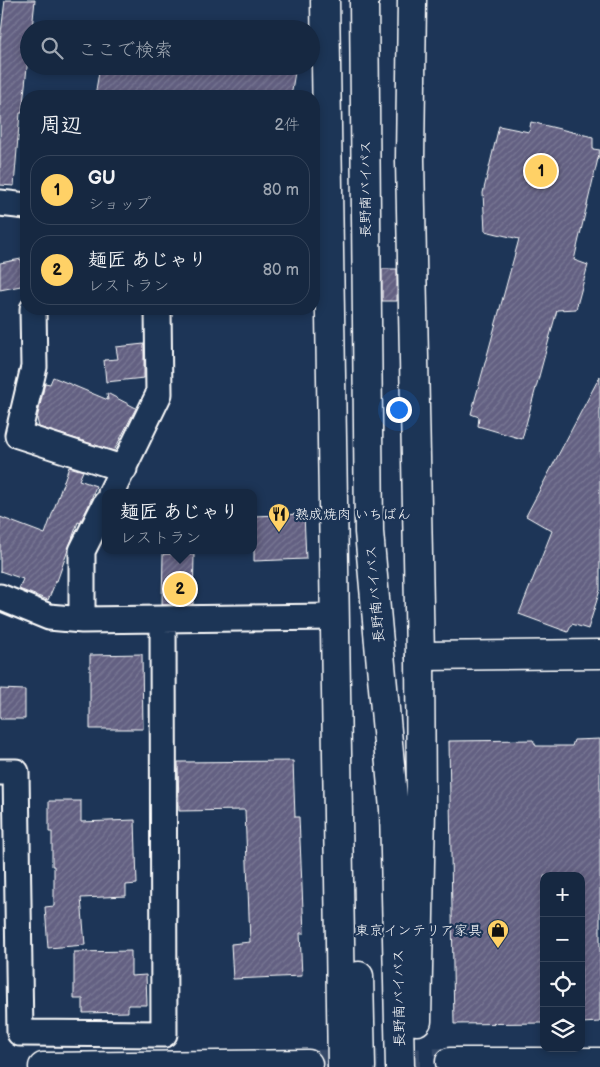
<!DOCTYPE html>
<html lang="ja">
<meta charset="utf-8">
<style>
body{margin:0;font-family:"Balsamiq Sans","Klee One",sans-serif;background:#23344c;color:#f1f3f6}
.controls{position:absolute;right:15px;bottom:15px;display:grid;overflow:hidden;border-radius:10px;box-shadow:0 2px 8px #0003}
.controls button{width:45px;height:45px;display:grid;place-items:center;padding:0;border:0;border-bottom:1px solid #35445a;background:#162841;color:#f1f3f6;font:25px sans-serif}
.you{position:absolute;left:398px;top:409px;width:18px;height:18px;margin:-12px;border:4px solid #fff;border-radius:50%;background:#1a73e8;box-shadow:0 0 0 8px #1a73e833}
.badge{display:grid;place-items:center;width:32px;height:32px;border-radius:50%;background:#ffd166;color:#111;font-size:16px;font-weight:700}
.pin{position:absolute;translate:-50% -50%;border:2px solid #fff;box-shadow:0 1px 5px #0006}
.popup{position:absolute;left:102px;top:489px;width:155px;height:65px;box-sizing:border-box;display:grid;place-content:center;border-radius:10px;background:#162841;filter:drop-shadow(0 1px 4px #0005);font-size:16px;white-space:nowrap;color:#9ea6b1}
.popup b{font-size:19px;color:#f1f3f6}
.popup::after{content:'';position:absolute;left:50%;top:100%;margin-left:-10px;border:10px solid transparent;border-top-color:#162841}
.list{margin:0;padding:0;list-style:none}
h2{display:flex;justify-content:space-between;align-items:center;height:65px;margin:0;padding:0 20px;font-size:21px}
h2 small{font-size:16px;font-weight:400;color:#9ea6b1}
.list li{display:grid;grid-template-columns:32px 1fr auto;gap:15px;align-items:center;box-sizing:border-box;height:70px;margin:0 10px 10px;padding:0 10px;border:1px solid #35445a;border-radius:20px}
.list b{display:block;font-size:19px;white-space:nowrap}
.list p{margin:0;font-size:16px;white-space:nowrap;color:#9ea6b1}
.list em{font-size:16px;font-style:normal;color:#9ea6b1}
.icon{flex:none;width:28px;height:28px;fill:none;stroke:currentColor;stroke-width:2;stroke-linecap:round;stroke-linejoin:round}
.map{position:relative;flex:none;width:600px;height:1067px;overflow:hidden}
.search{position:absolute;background:#162841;box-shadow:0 2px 8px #0003;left:20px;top:20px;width:300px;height:55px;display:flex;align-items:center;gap:12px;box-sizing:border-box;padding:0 18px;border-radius:28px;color:#9ea6b1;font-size:19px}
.panel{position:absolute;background:#162841;box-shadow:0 2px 8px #0003;left:20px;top:90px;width:300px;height:225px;border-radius:20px}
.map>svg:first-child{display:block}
.building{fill:url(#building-hatch);stroke:#fff}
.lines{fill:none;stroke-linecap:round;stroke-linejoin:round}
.secondary-tunnel{stroke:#344968;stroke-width:28;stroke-dasharray:28 14;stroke-linecap:butt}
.street-casing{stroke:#fff;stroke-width:29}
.secondary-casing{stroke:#fff;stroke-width:31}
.highway-casing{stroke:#fff;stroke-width:31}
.street{stroke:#1d3557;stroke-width:25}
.secondary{stroke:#1d3557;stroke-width:28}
.highway{stroke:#1d3557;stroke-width:28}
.labels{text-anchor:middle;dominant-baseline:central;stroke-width:4.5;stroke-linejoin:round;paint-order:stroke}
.street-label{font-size:14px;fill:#fff;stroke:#1d3557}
.poi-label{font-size:14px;fill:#fff;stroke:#1d3557;text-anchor:start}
</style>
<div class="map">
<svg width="600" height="1067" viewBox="0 0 600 1067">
<defs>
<pattern id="building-hatch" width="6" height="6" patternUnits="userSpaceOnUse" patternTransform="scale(1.25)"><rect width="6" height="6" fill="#636182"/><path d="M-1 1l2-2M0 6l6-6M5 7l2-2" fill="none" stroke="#7a7995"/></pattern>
</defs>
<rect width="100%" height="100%" fill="#1d3557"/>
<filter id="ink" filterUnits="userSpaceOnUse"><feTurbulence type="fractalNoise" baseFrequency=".02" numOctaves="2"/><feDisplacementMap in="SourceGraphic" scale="10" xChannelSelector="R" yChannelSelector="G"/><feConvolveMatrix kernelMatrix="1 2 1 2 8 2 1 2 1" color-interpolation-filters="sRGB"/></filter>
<g filter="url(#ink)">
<!-- building -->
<path class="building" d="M5 0H35L32 29H29V49L22 113H20L14 186 0 185V41Z
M100 66H296L291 96H95Z
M531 122 593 137V149L600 150 574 260 588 265 576 309 557 310 522 439 478 426 479 417 471 414 519 239 485 231 483 193 499 126 529 132Z
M21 259 26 285 0 290V263Z
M382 269H397V301H382Z
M144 344V378L106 382 104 360 118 359 116 347Z
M600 376V590L588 629 572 624 568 632 519 614 552 531 526 516Z
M53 377 108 400 107 393 136 408 114 451 39 427 37 419 45 383 50 384Z
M69 467 83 471 79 480 96 486 89 505 80 523 78 522 57 581H56L48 600 19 589 23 579 0 571V517L45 534Z
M304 514 306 559 254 561V516Z
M163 554 194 555 193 604 162 605Z
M142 654 143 729H90V655Z
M0 689 25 690V719H0Z
M600 739V1022L581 1023V876H544V1023L454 1024 449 741 533 740 536 746H572L574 740Z
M293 761 295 817H299L304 933H300L302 976 233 979 231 944 250 942 245 810 179 811 178 762Z
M49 801H81V822L135 820 137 884 126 885V896L81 898 85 945 48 948 45 907 54 906V866H52V832H49Z
M131 951V976L146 975 147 1005H128V1012L83 1013V999H74V952Z"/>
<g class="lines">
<!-- secondary-tunnel -->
<path class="secondary-tunnel" d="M308 1064 450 1062"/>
<!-- street casing -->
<g class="street-casing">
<path id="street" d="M0 203 26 206
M33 309 34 367 18 435 124 469
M111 493 159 394 158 309
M0 597 49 617 82 620 335 617
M82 620V551L106 503
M0 772H16L20 1033 164 1034 163 619"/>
</g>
<!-- secondary casing -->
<g class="secondary-casing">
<path id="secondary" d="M420 656 600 654
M450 1062H600
M43 1067 308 1064"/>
</g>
<!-- highway casing -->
<g class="highway-casing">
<path id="highway" d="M325 0 342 1067
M364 0 369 532 394 809 400 1067
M412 0 410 160 420 656 421 808 417 1021
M359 976 361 1067"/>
</g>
<!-- street -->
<use href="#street" class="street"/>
<!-- secondary -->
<use href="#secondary" class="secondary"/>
<!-- highway -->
<use href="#highway" class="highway"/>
</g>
</g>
<!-- icons -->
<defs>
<g id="restaurant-pin" transform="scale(1.125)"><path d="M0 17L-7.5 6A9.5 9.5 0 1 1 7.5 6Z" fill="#ffd166" stroke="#1d3557"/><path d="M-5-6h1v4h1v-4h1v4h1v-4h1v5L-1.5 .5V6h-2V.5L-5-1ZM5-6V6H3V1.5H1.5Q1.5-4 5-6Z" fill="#111"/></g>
<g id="shop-pin" transform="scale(1.125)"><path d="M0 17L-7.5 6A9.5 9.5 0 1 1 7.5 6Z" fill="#ffd166" stroke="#1d3557"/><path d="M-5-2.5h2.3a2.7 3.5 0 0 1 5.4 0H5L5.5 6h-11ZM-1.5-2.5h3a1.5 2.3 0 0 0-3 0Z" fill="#111"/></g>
</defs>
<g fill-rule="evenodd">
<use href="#restaurant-pin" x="279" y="514"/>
<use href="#shop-pin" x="498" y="930"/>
</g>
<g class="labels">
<!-- street labels -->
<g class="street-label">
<text transform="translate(365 189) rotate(-90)">長野南バイパス</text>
<text transform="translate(375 594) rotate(-95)">長野南バイパス</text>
<text transform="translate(399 998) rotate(-91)">長野南バイパス</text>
</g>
<!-- poi labels -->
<g class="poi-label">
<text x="295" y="514">熟成焼肉 いちばん</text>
<text x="482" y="930" text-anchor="end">東京インテリア家具</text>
</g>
</g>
</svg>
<div class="controls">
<button>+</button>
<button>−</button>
<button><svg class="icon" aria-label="locate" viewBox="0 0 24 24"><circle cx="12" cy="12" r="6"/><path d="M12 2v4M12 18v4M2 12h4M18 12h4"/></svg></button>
<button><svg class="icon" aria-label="layers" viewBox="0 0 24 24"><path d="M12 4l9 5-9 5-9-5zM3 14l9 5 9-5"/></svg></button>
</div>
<div class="you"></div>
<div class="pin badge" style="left:541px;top:171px">1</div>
<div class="pin badge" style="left:180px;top:589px">2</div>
<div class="popup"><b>麺匠 あじゃり</b>レストラン</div>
<div class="search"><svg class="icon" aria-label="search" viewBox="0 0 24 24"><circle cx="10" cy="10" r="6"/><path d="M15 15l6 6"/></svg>ここで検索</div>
<section class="panel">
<h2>周辺<small>2件</small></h2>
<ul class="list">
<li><span class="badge">1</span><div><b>GU</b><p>ショップ</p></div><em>80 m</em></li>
<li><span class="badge">2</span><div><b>麺匠 あじゃり</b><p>レストラン</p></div><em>80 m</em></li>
</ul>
</section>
</div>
